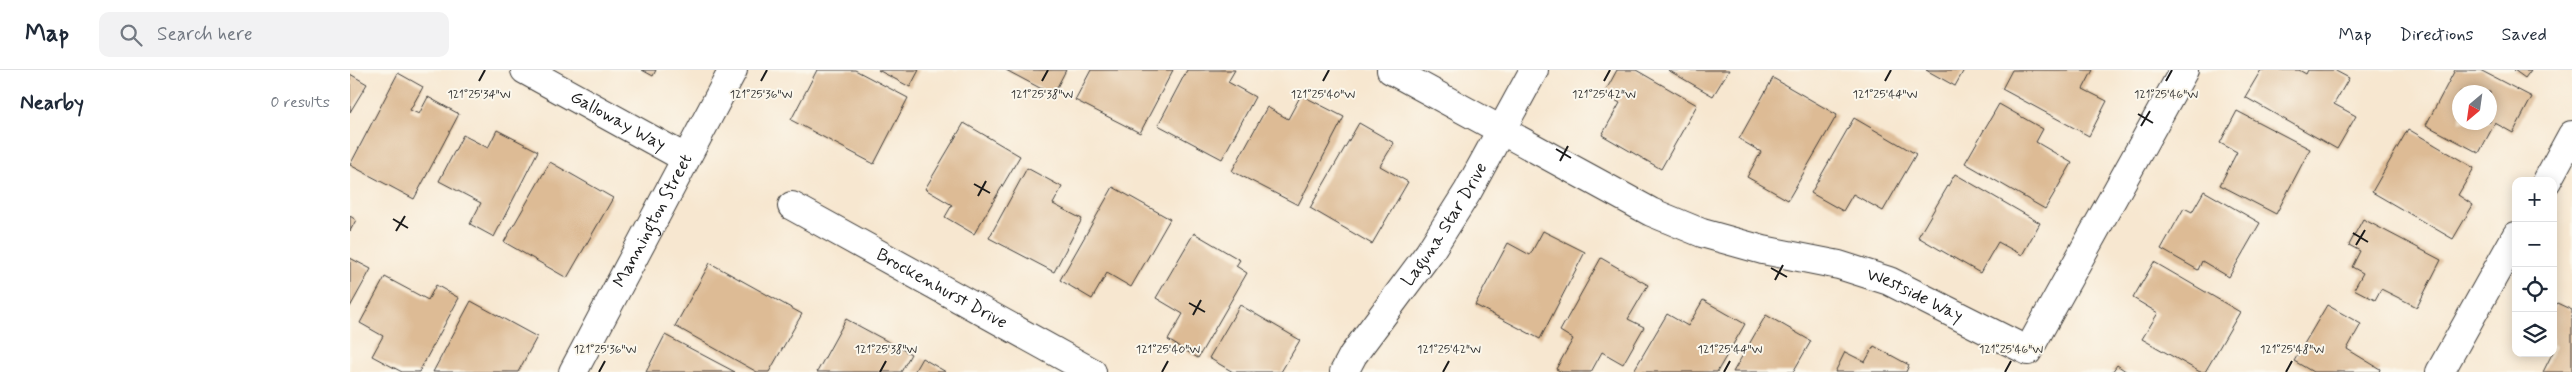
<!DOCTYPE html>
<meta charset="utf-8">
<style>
body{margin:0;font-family:Mynerve,sans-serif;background:#f2f2f3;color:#1f2937}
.controls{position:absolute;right:15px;bottom:15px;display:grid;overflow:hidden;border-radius:10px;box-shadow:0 2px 12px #0003}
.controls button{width:45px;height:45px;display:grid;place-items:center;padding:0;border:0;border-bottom:1px solid #e0e1e3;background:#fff;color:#1f2937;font:25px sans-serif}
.compass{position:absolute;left:2102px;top:15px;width:45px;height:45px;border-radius:50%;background:#fff;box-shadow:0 2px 12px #0003;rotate:209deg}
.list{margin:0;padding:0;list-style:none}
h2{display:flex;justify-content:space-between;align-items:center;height:65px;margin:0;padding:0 20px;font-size:21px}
h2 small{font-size:16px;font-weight:400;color:#747a83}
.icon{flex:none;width:28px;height:28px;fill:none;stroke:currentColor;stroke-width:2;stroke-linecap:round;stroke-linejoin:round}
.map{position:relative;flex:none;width:2222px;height:302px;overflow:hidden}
header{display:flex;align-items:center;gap:30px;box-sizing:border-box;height:70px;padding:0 25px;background:#fff;border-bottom:1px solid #e0e1e3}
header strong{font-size:24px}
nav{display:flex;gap:28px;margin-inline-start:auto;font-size:18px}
.search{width:350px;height:45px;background:#f2f2f3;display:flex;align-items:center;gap:12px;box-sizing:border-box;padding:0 18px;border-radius:10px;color:#747a83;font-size:19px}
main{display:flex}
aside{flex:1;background:#fff}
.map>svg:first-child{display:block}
.building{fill:#ddbb95;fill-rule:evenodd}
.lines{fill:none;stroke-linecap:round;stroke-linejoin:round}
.minor-casing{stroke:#3d3a37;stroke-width:30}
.minor{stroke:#fff;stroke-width:28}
.ticks{fill:none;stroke:#1c1c1c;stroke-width:2}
.labels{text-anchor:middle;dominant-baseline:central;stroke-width:4;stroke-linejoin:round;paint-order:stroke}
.street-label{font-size:18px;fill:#1c1c1c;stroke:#fbf7ec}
.ticks-label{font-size:12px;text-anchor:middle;fill:#1c1c1c;stroke:#fbf7ec;stroke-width:4;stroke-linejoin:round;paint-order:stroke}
</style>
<header>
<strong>Map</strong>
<div class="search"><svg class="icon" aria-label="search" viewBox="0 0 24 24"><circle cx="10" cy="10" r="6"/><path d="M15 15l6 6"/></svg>Search here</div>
<nav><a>Map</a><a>Directions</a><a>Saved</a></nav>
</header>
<main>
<aside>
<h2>Nearby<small>0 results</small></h2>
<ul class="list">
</ul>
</aside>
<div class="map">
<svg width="2222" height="302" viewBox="0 0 2222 302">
<rect width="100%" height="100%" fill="#fbf7ec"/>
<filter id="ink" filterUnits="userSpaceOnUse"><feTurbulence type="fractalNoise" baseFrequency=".02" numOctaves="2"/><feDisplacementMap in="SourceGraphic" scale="10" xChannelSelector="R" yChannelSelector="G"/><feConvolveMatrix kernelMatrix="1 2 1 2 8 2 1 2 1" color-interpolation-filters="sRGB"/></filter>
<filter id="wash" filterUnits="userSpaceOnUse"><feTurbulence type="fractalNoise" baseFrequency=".0096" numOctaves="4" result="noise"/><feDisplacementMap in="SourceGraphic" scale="20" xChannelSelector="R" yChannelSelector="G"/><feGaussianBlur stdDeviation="1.12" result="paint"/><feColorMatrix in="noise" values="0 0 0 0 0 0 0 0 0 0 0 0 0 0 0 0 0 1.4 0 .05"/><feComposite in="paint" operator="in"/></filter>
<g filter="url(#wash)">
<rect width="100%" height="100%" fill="#f7e7d0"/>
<g id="blocks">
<!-- building -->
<path class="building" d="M292 0H306L303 6Z
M467 0H505L558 28 524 94 441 50Z
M528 0H569L560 17Z
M656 0H716L703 25Z
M741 0H823L790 63 725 30Z
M837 0H885L878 12 905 27 872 89 808 55Z
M1267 0H1286L1347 35 1311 99 1252 65 1270 33 1254 24Z
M1318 0H1379L1363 26Z
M1576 0H1614L1605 16Z
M1662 0H1743L1733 19 1757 31 1739 66 1652 19Z
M1911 0H1949L1956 4 1958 0H1984L1999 8 1984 34 2006 46 1987 79 1895 27Z
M2105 0H2130L2182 27 2163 63 2145 53 2129 83 2076 55ZM2110 22H2140V52H2110Z
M2164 0H2181L2175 8Z
M48 3 73 17 60 40 69 44 78 27 109 44 64 129 0 95Z
M0 4 17 14 0 42Z
M1423 8 1487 45 1438 130 1397 107 1411 82 1389 69Z
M951 25 994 47 948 135 882 101 917 37 938 49Z
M1649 34 1693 59 1686 72 1722 93 1695 139 1615 93Z
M1887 41 1960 79 1926 144 1870 115 1887 82 1870 73Z
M1504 48 1566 84 1533 141 1503 124 1493 141 1461 123Z
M614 53 670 86 624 164 595 147 602 135 575 119Z
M1009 53 1044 73 1030 96 1058 112 1022 174 960 138Z
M2058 59 2124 98 2108 125 2123 135 2103 169 2022 122Z
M147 60 188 81 144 167 120 154 131 133 89 111 113 65 138 78Z
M200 92 263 128 217 208 154 172Z
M677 98 712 117 703 134 732 149 704 202 639 168Z
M1605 104 1690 153 1672 185 1648 172 1630 203 1568 167Z
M763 117 820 149 781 217 757 203 742 229 710 210Z
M1854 121 1910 153 1879 207 1852 191 1848 200 1811 179 1834 138 1842 142Z
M0 146 6 150 0 161Z
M2013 149 2091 190 2067 237 2031 219 2025 230 2004 219 2013 203 2002 197 2010 181 1999 175Z
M1193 161 1235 182 1190 269 1125 235 1158 173 1180 185Z
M844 163 890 190 886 196 897 203 848 288 818 270 833 244 806 228Z
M0 188 21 199 0 237Z
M1251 188 1298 215 1278 249 1294 257 1273 294 1252 282 1241 302H1212L1206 299 1223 269 1210 261Z
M1804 192 1890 242 1855 302H1850L1792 269 1808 243 1783 228Z
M360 193 452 244 419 302H407L325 256Z
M35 207 78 230 86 215 109 228 69 302H52L22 286 33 266 10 253Z
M1353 230 1395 254 1367 302H1283L1317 244 1338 256Z
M121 231 187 267 168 302H83Z
M2207 233 2222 240V302H2193L2206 276 2203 274V241Z
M890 235 950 270 931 302H883L859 288Z
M1977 235 2011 254 1997 279 2030 299 2029 302H1963L1944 291Z
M1416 245 1461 271 1443 302H1383Z
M496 249 561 284 551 302H467Z
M315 265 385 302H296Z
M1524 276 1559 295 1556 302H1485L1495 282 1515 292Z
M572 288 596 302H564Z
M1767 295 1777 302H1762Z"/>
</g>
</g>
<g filter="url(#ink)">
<use href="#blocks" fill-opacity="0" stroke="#3d3a37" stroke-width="1"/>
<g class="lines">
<!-- minor casing -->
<g class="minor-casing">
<g id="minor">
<path id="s1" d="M175 0 335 88"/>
<path id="s2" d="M1041 0 1301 142 1352 163 1413 180 1489 195 1539 211 1678 281 1834 0"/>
<path d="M2197 111 2222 65"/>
<path id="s3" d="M442 136 742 302"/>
<path id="s4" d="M223 302 383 0"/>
<path id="s5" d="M994 302 1003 285 1079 183 1118 121 1184 0"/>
<path d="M2090 302 2166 166"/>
</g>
</g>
<!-- minor -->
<use href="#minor" class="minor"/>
</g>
</g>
<!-- ticks -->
<path class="ticks" d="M129 11 135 0M411 11 417 0M692 11 698 0M973 11 979 0M1254 11 1260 0M1535 11 1541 0M1816 11 1822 0M1788 44 1803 53M1791 56 1800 41M1206 79 1221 88M1210 91 1218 76M624 114 640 123M628 126 636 111M43 149 58 158M46 161 55 146M2003 163 2018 172M2006 175 2015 160M1421 198 1437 207M1425 210 1433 195M839 233 855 242M843 245 851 230M249 302 255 291M530 302 536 291M812 302 818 291M1093 302 1099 291M1374 302 1380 291M1655 302 1661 291M1936 302 1942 291"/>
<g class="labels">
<!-- street labels -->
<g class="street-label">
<text stroke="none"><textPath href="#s1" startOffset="106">Galloway Way</textPath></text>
<text stroke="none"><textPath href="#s4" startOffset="171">Mannington Street</textPath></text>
<text stroke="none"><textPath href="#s5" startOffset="179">Laguna Star Drive</textPath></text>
<text stroke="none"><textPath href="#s3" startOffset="171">Brockenhurst Drive</textPath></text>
<text stroke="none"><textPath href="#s2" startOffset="574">Westside Way</textPath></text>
</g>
</g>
<g class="ticks-label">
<text x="129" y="28">121°25'34"W</text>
<text x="411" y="28">121°25'36"W</text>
<text x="692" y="28">121°25'38"W</text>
<text x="973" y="28">121°25'40"W</text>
<text x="1816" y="28">121°25'46"W</text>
<text x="1254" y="28">121°25'42"W</text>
<text x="1535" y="28">121°25'44"W</text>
<text x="255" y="283">121°25'36"W</text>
<text x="536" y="283">121°25'38"W</text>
<text x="818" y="283">121°25'40"W</text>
<text x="1099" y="283">121°25'42"W</text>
<text x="1380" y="283">121°25'44"W</text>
<text x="1661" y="283">121°25'46"W</text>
<text x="1942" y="283">121°25'48"W</text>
</g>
</svg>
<div class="controls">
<button>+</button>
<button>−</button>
<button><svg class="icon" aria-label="locate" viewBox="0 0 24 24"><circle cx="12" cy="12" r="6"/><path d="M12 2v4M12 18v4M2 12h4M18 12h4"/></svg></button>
<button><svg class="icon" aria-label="layers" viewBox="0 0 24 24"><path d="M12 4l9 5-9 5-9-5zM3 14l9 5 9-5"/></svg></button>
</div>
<svg class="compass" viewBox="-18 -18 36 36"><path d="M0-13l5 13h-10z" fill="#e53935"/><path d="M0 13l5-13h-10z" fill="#747a83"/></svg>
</div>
</main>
